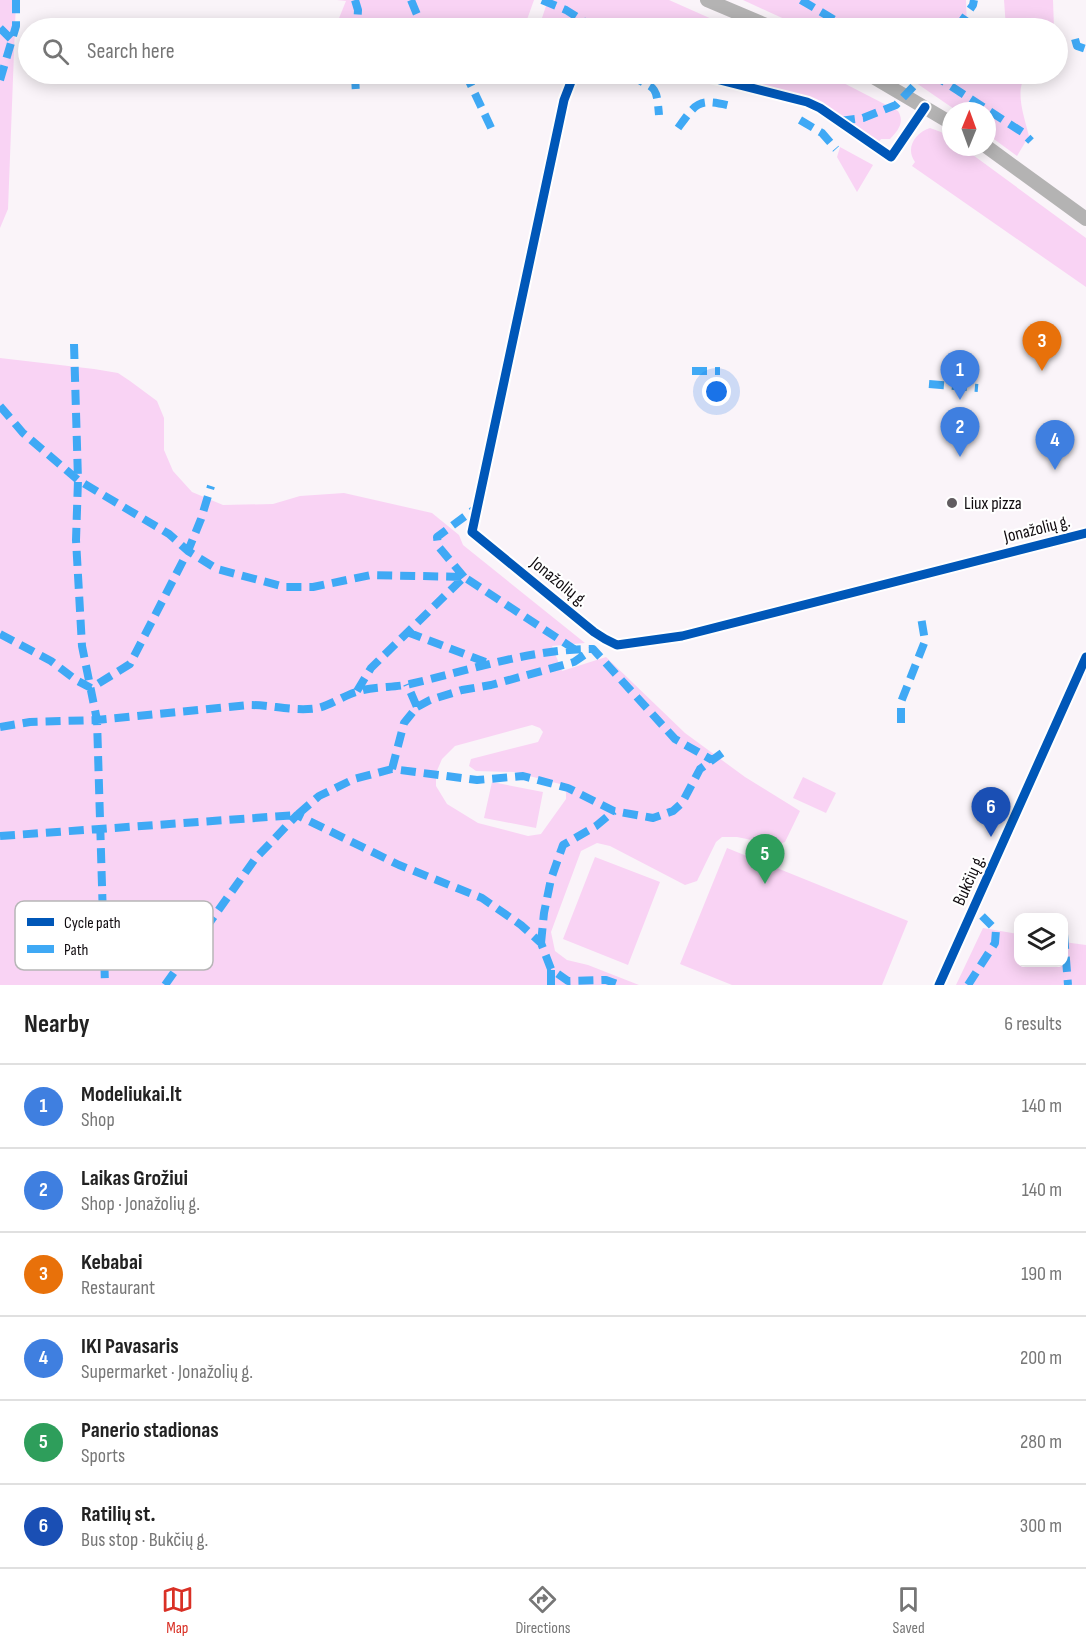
<!DOCTYPE html>
<meta charset="utf-8">
<style>
body{margin:0;font-family:"Sofia Sans Condensed",sans-serif;background:#f2f2f2;color:#222}
.controls{position:absolute;right:18px;bottom:18px;display:grid;overflow:hidden;border-radius:12px;box-shadow:0 3px 15px #0003}
.controls button{width:54px;height:54px;display:grid;place-items:center;padding:0;border:0;border-bottom:2px solid #e0e0e0;background:#fff;color:#222;font:30px sans-serif}
.compass{position:absolute;left:942px;top:102px;width:54px;height:54px;border-radius:50%;background:#fff;box-shadow:0 3px 15px #0003;rotate:1deg}
.you{position:absolute;left:717px;top:392px;width:21px;height:21px;margin:-15px;border:4px solid #fff;border-radius:50%;background:#1a73e8;box-shadow:0 0 0 9px #1a73e833}
.badge{display:grid;place-items:center;width:39px;height:39px;border-radius:50%;background:#d93025;color:#fff;font-size:20px;font-weight:700}
.pin{position:absolute;translate:-50% -50px;filter:drop-shadow(0 2px 3px #0008)}
.pin::after{content:'';position:absolute;top:32px;width:21px;height:18px;background:inherit;clip-path:polygon(0 0,100% 0,50% 100%)}
.list{margin:0;padding:0;list-style:none}
h2{display:flex;justify-content:space-between;align-items:center;height:78px;margin:0;padding:0 24px;font-size:26px}
h2 small{font-size:20px;font-weight:400;color:#767676}
.list li{display:grid;grid-template-columns:39px 1fr auto;gap:18px;align-items:center;box-sizing:border-box;height:84px;padding:0 24px;border-top:2px solid #e0e0e0}
.list b{display:block;font-size:22px;white-space:nowrap}
.list p{margin:0;font-size:20px;white-space:nowrap;color:#767676}
.list em{font-size:20px;font-style:normal;color:#767676}
.icon{flex:none;width:33px;height:33px;fill:none;stroke:currentColor;stroke-width:2;stroke-linecap:round;stroke-linejoin:round}
.map{position:relative;flex:none;width:1086px;height:985px;overflow:hidden}
.search{position:absolute;background:#fff;box-shadow:0 3px 15px #0003;left:18px;right:18px;top:18px;height:66px;display:flex;align-items:center;gap:15px;box-sizing:border-box;padding:0 21px;border-radius:33px;color:#767676;font-size:22px}
.sheet{height:582px;background:#fff}
nav{display:flex;justify-content:space-around;align-items:center;box-sizing:border-box;height:84px;border-top:2px solid #e0e0e0;background:#fff;font-size:16px;color:#767676}
nav a{display:grid;justify-items:center;gap:3px}
nav .on{color:#d93025}
.map>svg:first-child{display:block}
.green{fill:#f9d3f4;fill-rule:evenodd}
.lines{fill:none;stroke-linecap:round;stroke-linejoin:round}
.minor{stroke:#b4b3b3;stroke-width:10}
.tertiary{stroke:#b4b3b3;stroke-width:14}
.quiet{stroke:#3fa9f5;stroke-width:8;stroke-dasharray:15 8;stroke-linecap:butt}
.cycleway-casing{stroke:#fff;stroke-width:13}
.cycleway{stroke:#0057b8;stroke-width:9}
.poi-dot{fill:#615c60;stroke:#fff;stroke-width:2}
.labels{text-anchor:middle;dominant-baseline:central;stroke-width:4.5;stroke-linejoin:round;paint-order:stroke}
.poi-label{font-size:18px;fill:#0f0a0e;stroke:#fff;text-anchor:start}
.street-label{font-size:18px;fill:#0f0a0e;stroke:#fff}
.key{fill:#fff;stroke:#b7b6b7;stroke-width:1.5}
.key-label{font-size:16px;fill:#0f0a0e}
</style>
<div class="map">
<svg width="1086" height="985" viewBox="0 0 1086 985">
<rect width="100%" height="100%" fill="#faf4f9"/>
<!-- green -->
<path class="green" d="M0 0H16L8 209 0 228Z
M337 0H534L524 28H335L346 1Z
M548 0H669L732 28H548L549 25 545 24 542 18Z
M743 0H966L967 28H804Z
M1004 0H1053L1054 28H1006Z
M718 74H826L898 111C905 122 898 131 890 139H881L878 143 804 97Z
M897 74H1029C1012 85 1025 119 1029 136L1017 156 987 134V111H957L909 78Z
M930 128 941 132 951 139V147H962L1086 238V287L912 166 915 162C905 148 915 133 930 128Z
M840 147 873 165 857 192 837 157Z
M0 358 94 369 118 373 130 381 157 401 164 418V450L173 471 192 492 223 505 273 504 300 496 344 493 432 513 459 535 463 545 585 643 552 646 562 671 606 657 685 733 745 777 800 811 785 842 776 845 737 837H722L716 842 697 881 685 885 610 846 597 843 581 851 551 932 555 951 567 960 588 965 639 985H0ZM532 725 540 728 543 732 538 742 471 759 469 766 476 771 514 772 560 784 566 792V799L541 834 528 836 478 823 447 804 436 786V773L442 759 455 746Z
M803 777 836 793 826 813 793 798Z
M492 782 543 792 536 828 484 818Z
M727 848 908 921 882 985H732L680 964Z
M595 857 660 882 628 965 563 939Z
M983 928 1018 934V963H1064V942L1086 945V985H956Z"/>
<g class="lines">
<!-- minor -->
<path class="minor" d="M574 74 564 100 472 532 594 632 605 639 617 645 682 636 1086 533
M696 74 807 102 820 108 891 157 925 107
M939 985 1086 657"/>
<!-- tertiary -->
<path class="tertiary" d="M707 0 773 28
M868 74 951 123
M987 147 1086 219"/>
<!-- quiet -->
<path class="quiet" d="M355 0 358 10 357 28
M411 0 418 17 427 28
M542 0 566 10 594 28
M801 0 848 28
M0 28 12 40
M957 28 973 5 974 0
M1075 39 1077 46 1086 49
M355 74 356 95
M463 74 469 81 494 134
M630 74C654 92 656 79 659 115
M932 74 1022 132 1031 141
M0 80 16 26V0
M800 120 822 133 836 149
M840 121 863 118 896 105 925 74
M678 128C697 102 698 98 731 106
M74 344 78 480 76 540 82 646 97 720 105 985
M692 371H720
M929 384 978 388
M0 406 23 433 78 480 169 534 188 551 217 569 285 587H313L371 575 464 577
M464 577 438 546 437 537 476 508
M407 632 488 663
M0 634 51 661 76 680 91 688 130 664 188 551 201 519 211 486
M357 691 371 668 464 577 574 649
M417 707 430 700 462 690 491 685 574 662 593 649
M901 723V702L925 641 921 617
M0 727 30 722 97 720 250 705C272 705 296 712 318 708 331 705 343 696 356 692 373 686 393 688 410 684 471 670 530 649 593 649L675 739 712 760
M392 769 404 723 417 707 407 684
M0 836 297 815 319 796 354 779 392 769 477 780 523 776 568 788 614 811 653 818 673 811 682 803 700 769 722 753
M1064 934 1068 985
M541 943 544 913 551 879 563 845 596 826 614 811
M165 985 255 859 297 815 399 865 482 898 521 925 541 943 551 969 568 981 606 980 620 985
M551 985V969
M968 985 995 943 996 930 982 916"/>
<!-- cycleway casing -->
<g class="cycleway-casing">
<path id="cycleway" d="M574 74 564 100 472 532 594 632 605 639 617 645 682 636 1086 533
M696 74 807 102 820 108 891 157 925 107
M939 985 1086 657"/>
</g>
<!-- cycleway -->
<use href="#cycleway" class="cycleway"/>
</g>
<!-- markers -->
<circle class="poi-dot" cx="952" cy="503" r="6"/>
<g class="labels">
<!-- poi labels -->
<g class="poi-label">
<text x="964" y="503">Liux pizza</text>
</g>
<!-- street labels -->
<g class="street-label">
<text transform="translate(1037 529) rotate(-14)">Jonažolių g.</text>
<text transform="translate(559 582) rotate(39)">Jonažolių g.</text>
<text transform="translate(969 880) rotate(-66)">Bukčių g.</text>
</g>
</g>
<!-- legend -->
<rect x="15" y="901" width="198" height="69" rx="9" class="key"/>
<rect x="27" y="918" width="27" height="8" fill="#0057b8"/>
<rect x="27" y="945" width="27" height="8" fill="#3fa9f5"/>
<g class="key-label">
<text x="64" y="928">Cycle path</text>
<text x="64" y="955">Path</text>
</g>
</svg>
<div class="controls">
<button><svg class="icon" aria-label="layers" viewBox="0 0 24 24"><path d="M12 4l9 5-9 5-9-5zM3 14l9 5 9-5"/></svg></button>
</div>
<svg class="compass" viewBox="-18 -18 36 36"><path d="M0-13l5 13h-10z" fill="#e53935"/><path d="M0 13l5-13h-10z" fill="#767676"/></svg>
<div class="you"></div>
<div class="pin badge" style="left:960px;top:400px;background:#3f7fe0">1</div>
<div class="pin badge" style="left:960px;top:457px;background:#3f7fe0">2</div>
<div class="pin badge" style="left:1042px;top:371px;background:#e8710a">3</div>
<div class="pin badge" style="left:1055px;top:470px;background:#3f7fe0">4</div>
<div class="pin badge" style="left:765px;top:884px;background:#2e9e5b">5</div>
<div class="pin badge" style="left:991px;top:837px;background:#1a4fb4">6</div>
<div class="search"><svg class="icon" aria-label="search" viewBox="0 0 24 24"><circle cx="10" cy="10" r="6"/><path d="M15 15l6 6"/></svg>Search here</div>
</div>
<section class="sheet">
<h2>Nearby<small>6 results</small></h2>
<ul class="list">
<li><span class="badge" style="background:#3f7fe0">1</span><div><b>Modeliukai.lt</b><p>Shop</p></div><em>140 m</em></li>
<li><span class="badge" style="background:#3f7fe0">2</span><div><b>Laikas Grožiui</b><p>Shop · Jonažolių g.</p></div><em>140 m</em></li>
<li><span class="badge" style="background:#e8710a">3</span><div><b>Kebabai</b><p>Restaurant</p></div><em>190 m</em></li>
<li><span class="badge" style="background:#3f7fe0">4</span><div><b>IKI Pavasaris</b><p>Supermarket · Jonažolių g.</p></div><em>200 m</em></li>
<li><span class="badge" style="background:#2e9e5b">5</span><div><b>Panerio stadionas</b><p>Sports</p></div><em>280 m</em></li>
<li><span class="badge" style="background:#1a4fb4">6</span><div><b>Ratilių st.</b><p>Bus stop · Bukčių g.</p></div><em>300 m</em></li>
</ul>
</section>
<nav>
<a class="on"><svg class="icon" aria-label="map" viewBox="0 0 24 24"><path d="M3 6l6-2 6 2 6-2v14l-6 2-6-2-6 2zM9 4v14M15 6v14"/></svg>Map</a>
<a><svg class="icon" aria-label="directions" viewBox="0 0 24 24"><path d="M12 3l9 9-9 9-9-9zM9 14v-3h6M13 9l2 2-2 2"/></svg>Directions</a>
<a><svg class="icon" aria-label="saved" viewBox="0 0 24 24"><path d="M7 4h10v16l-5-4-5 4z"/></svg>Saved</a>
</nav>
